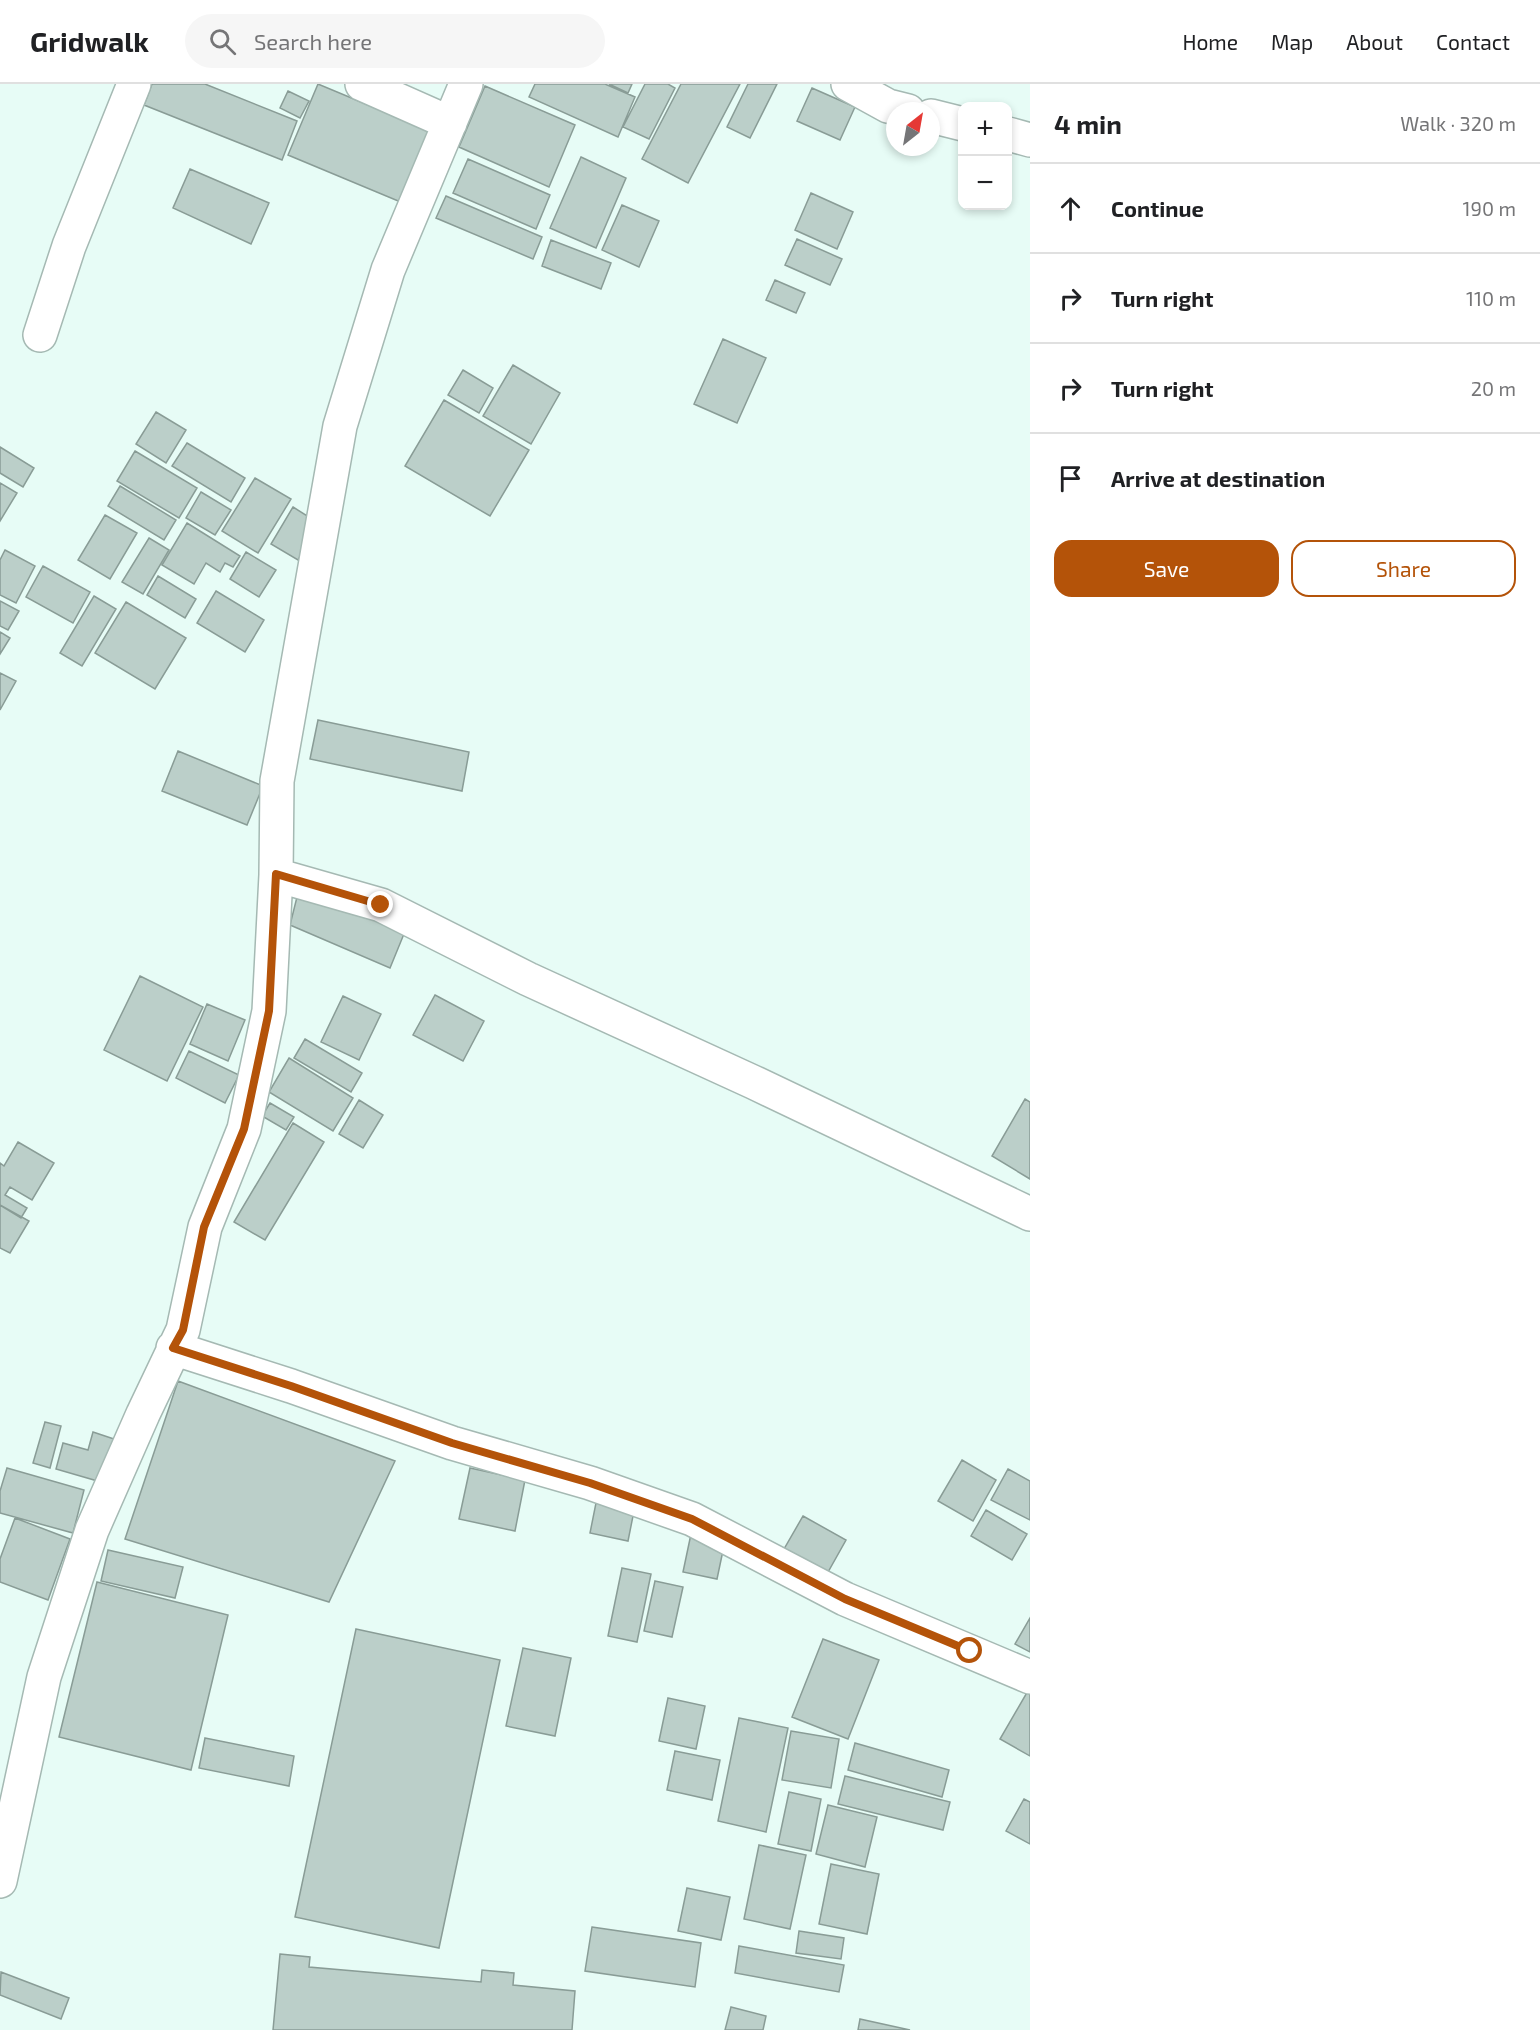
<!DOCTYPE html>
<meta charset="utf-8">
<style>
body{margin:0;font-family:"Exo 2",sans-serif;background:#f6f6f6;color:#202124}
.controls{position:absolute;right:18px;top:18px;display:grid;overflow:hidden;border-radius:12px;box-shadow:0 3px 9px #0003}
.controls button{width:54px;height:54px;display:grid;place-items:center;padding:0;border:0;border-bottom:2px solid #e0e0e0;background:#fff;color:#202124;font:30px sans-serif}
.compass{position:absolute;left:886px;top:18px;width:54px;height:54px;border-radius:50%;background:#fff;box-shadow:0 3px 9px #0003;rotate:31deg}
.stop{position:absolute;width:18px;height:18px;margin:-14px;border:4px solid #b45309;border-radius:50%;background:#fff}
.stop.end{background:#b45309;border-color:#fff;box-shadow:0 2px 6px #0008}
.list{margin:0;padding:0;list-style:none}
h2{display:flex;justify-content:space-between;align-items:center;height:78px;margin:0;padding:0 24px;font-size:26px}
h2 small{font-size:20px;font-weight:400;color:#757577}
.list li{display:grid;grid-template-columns:39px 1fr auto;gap:18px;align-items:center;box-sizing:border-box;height:90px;padding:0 24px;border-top:2px solid #e0e0e0}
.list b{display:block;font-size:22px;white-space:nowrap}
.list em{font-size:20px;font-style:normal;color:#757577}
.actions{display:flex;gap:12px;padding:18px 24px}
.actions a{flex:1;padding:14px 0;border:2px solid #b45309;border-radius:18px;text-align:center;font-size:21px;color:#b45309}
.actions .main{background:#b45309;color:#fff}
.icon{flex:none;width:33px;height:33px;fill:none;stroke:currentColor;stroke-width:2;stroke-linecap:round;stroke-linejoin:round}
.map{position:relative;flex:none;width:1030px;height:1946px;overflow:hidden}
header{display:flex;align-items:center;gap:36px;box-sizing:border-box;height:84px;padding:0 30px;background:#fff;border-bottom:2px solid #e0e0e0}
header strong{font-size:28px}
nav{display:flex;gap:33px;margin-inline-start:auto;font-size:21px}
.search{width:420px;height:54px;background:#f6f6f6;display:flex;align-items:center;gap:15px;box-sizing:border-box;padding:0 21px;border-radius:33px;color:#757577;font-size:22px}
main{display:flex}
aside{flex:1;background:#fff}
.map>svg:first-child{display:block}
.building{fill:#bbcfc9;stroke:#899c96;stroke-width:1.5}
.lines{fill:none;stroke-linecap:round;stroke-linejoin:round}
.minor-casing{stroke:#a5b9b3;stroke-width:36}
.minor{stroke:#fff;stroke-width:33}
.route{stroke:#b45309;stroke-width:8}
</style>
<header>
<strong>Gridwalk</strong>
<div class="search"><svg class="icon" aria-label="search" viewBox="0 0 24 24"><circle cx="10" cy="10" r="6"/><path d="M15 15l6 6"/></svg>Search here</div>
<nav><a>Home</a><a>Map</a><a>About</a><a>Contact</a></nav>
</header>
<main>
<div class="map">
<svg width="1030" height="1946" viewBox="0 0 1030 1946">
<rect width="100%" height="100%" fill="#e7fcf6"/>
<!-- building -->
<path class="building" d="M152 0H205L297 37 282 76 144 21Z
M318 0 433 48 403 119 288 71Z
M535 0H605L635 13 618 53 529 13Z
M609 0H632L628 9Z
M645 0H668L675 4 649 55 623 43Z
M681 0H740L688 99 642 75Z
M748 0H777L750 54 727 43Z
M485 2 575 41 549 103 459 63Z
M812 4 855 23 840 56 797 37Z
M288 7 309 17 300 34 280 24Z
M581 73 626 94 596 164 550 144Z
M468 75 550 111 536 145 453 109Z
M190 85 269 119 251 160 173 124Z
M811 109 853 128 837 165 795 146Z
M446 112 542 153 533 175 436 134Z
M622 121 659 137 639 183 602 166Z
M797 155 842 175 830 201 785 181Z
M551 156 611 179 601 205 542 182Z
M775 196 805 209 796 229 766 216Z
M723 255 766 274 737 339 694 320Z
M513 281 560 309 531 360 483 332Z
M463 286 493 304 479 329 448 311Z
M444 316 529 366 490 432 405 382Z
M156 328 186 346 166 379 136 360Z
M187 359 245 394 231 418 172 382Z
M0 363 34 384 23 403 0 389Z
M135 367 197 404 179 434 117 397Z
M255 394 291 415 258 469 222 447Z
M0 399 17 409 0 437Z
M120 402 176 436 164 456 108 422Z
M201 408 231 426 215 451 186 434Z
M293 423 320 440 298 476 271 460Z
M105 431 137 449 110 495 78 476Z
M187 439 240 472 233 483 225 479 220 488 206 479 194 500 162 481Z
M149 454 169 466 143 510 122 498Z
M5 466 35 482 16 519 0 511V476Z
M246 468 276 486 259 513 230 495Z
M43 482 90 508 73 539 26 513Z
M158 492 196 515 185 534 147 511Z
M216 507 264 536 245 568 197 539Z
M94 512 116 525 82 582 60 569Z
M0 517 19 527 8 546 0 542Z
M126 518 186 554 155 605 95 569Z
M0 548 10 554 0 570Z
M0 589 16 597 0 626Z
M318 636 469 668 462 707 310 675Z
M178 667 263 702 247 741 162 707Z
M300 801 406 845 390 884 290 841Z
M140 892 203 923 167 997 104 966Z
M435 911 484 937 463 977 413 951Z
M343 912 381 930 359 976 321 958Z
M207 920 245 936 228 977 190 960Z
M305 955 362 989 351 1008 294 974Z
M189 967 239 991 225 1019 176 994Z
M289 974 353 1014 333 1047 269 1008Z
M1025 1015 1030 1018V1095L992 1072Z
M359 1016 383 1031 363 1064 339 1050Z
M270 1019 294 1033 286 1046 262 1032Z
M293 1039 324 1058 265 1156 234 1138Z
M18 1058 54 1079 32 1116 10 1103 5 1111 27 1124 21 1134 0 1121V1079L4 1082Z
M0 1121 29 1137 10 1169 0 1164Z
M178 1297 395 1377 329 1518 125 1455Z
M45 1338 61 1342 50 1384 33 1379Z
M93 1348 114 1355 101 1398 56 1385 63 1359 88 1366Z
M962 1376 996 1396 973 1437 938 1417Z
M7 1384 84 1406 73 1449 0 1429V1407Z
M470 1384 525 1396 515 1447 459 1435Z
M1008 1385 1030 1397V1436L991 1416Z
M597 1414 635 1422 628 1457 590 1449Z
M986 1426 1027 1450 1012 1476 971 1452Z
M803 1432 846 1456 823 1497 780 1472Z
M15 1434 70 1455 48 1516 0 1498V1475Z
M691 1450 725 1457 717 1495 683 1488Z
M108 1466 183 1483 175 1514 101 1497Z
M622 1484 651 1490 637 1558 608 1552Z
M655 1497 683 1503 672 1553 644 1547Z
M97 1498 228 1531 191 1686 59 1653Z
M1030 1534V1568L1015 1560Z
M356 1545 500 1576 439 1864 295 1833Z
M823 1555 879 1576 848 1655 792 1633Z
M523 1564 571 1574 555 1652 506 1642Z
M1029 1605 1030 1606V1672L1000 1655Z
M668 1614 705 1622 696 1665 659 1657Z
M739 1634 788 1644 766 1748 718 1737Z
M791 1647 839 1655 831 1704 782 1696Z
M205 1654 294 1672 289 1702 199 1684Z
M855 1659 949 1686 942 1713 848 1686Z
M675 1667 720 1676 712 1716 667 1706Z
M845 1692 950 1718 943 1746 838 1720Z
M789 1708 821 1715 811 1767 778 1760Z
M1024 1715 1030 1718V1760L1006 1747Z
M828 1721 877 1733 865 1783 816 1770Z
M759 1761 806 1771 790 1845 744 1835Z
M831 1780 879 1790 867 1850 819 1840Z
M687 1804 730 1813 721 1856 678 1847Z
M592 1843 701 1859 695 1903 585 1887Z
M799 1847 844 1854 841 1875 796 1869Z
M739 1862 844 1881 839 1908 735 1889Z
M280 1870 310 1873 309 1883 481 1898 482 1886 514 1889 513 1901 575 1907 572 1946H273Z
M1 1888 69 1914 61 1935 0 1911Z
M731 1923 766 1932 763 1946H725Z
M860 1935 910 1946H858Z"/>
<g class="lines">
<!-- minor casing -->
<g class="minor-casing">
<path id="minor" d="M362 0 450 39
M848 0 888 22 908 27
M931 32 963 40
M1008 50 1030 56
M40 251 69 162 134 0
M276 791 381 821 528 895 753 998 1030 1130
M173 1264 291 1302 452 1359 590 1399 692 1435 845 1515 1030 1593
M0 1797 44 1593 92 1446 143 1330 183 1246 205 1143 244 1045 269 927 276 791 277 697 340 342 388 186 466 0"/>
</g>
<!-- minor -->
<use href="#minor" class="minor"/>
</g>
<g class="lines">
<!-- route -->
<path class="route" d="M381 821 276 790 269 927 244 1045 204 1143 183 1246 173 1264 291 1302 452 1359 590 1399 692 1435 845 1515 970 1567"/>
</g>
</svg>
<div class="controls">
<button>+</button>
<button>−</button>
</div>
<svg class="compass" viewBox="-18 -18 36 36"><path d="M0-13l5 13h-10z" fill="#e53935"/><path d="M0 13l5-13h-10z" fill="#757577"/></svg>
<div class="stop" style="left:970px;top:1567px"></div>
<div class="stop end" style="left:381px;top:821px"></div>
</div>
<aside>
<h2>4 min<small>Walk · 320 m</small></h2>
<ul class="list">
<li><svg class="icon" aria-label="ahead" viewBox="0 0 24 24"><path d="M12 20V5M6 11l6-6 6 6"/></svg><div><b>Continue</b></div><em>190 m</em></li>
<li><svg class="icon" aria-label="right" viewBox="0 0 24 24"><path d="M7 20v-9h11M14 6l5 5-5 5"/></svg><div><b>Turn right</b></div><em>110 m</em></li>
<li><svg class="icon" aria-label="right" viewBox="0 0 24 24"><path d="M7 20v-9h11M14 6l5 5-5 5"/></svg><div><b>Turn right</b></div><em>20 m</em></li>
<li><svg class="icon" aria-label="arrive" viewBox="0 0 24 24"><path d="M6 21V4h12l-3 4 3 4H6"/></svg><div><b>Arrive at destination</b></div></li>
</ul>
<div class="actions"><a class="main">Save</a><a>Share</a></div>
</aside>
</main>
